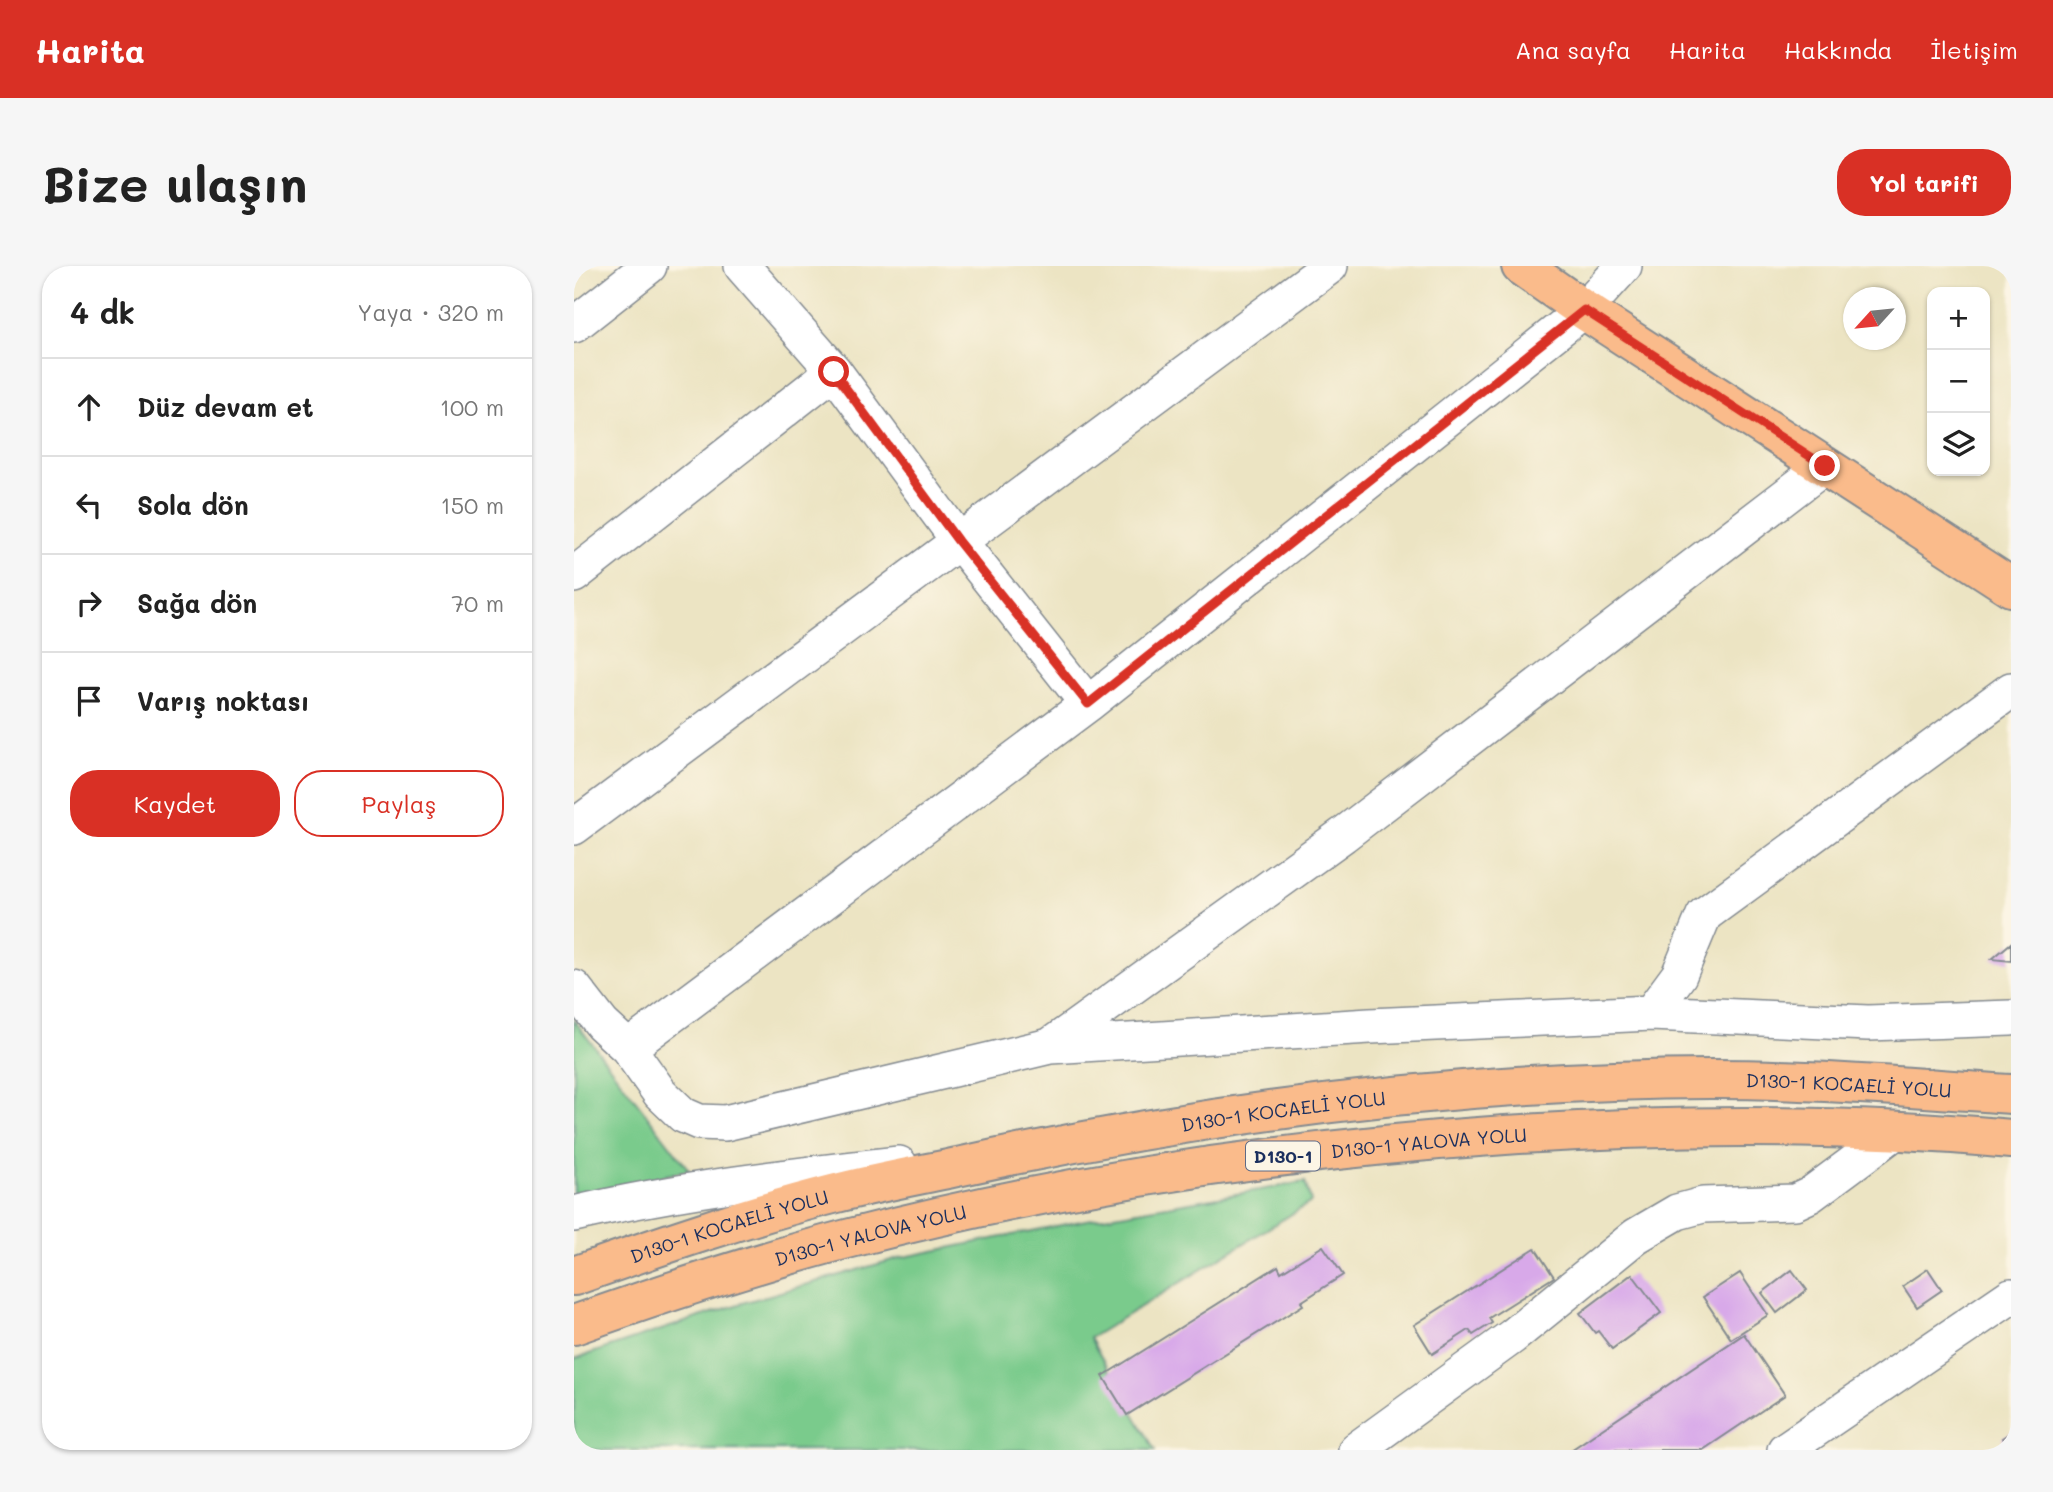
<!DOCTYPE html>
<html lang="tr">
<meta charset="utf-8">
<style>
body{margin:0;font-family:Mali,sans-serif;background:#f6f6f6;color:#222}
.controls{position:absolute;right:21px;top:21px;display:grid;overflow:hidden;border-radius:14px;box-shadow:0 2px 5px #0004}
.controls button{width:63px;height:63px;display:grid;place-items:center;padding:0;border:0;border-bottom:2px solid #e0e0e0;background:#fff;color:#222;font:35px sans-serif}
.compass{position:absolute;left:1269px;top:21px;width:63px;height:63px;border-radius:50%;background:#fff;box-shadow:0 2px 5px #0004;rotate:243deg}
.stop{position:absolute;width:21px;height:21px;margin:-16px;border:5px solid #d93025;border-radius:50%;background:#fff}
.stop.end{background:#d93025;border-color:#fff;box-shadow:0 2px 7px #0008}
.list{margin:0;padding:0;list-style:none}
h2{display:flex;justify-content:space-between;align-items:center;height:91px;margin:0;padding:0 28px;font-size:30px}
h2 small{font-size:23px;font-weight:400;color:#767676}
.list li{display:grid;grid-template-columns:46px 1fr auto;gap:21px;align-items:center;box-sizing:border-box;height:98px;padding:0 28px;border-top:2px solid #e0e0e0}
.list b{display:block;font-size:26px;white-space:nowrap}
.list em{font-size:23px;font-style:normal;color:#767676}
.actions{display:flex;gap:14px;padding:21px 28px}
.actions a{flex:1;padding:16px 0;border:2px solid #d93025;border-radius:28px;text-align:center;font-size:24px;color:#d93025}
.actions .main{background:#d93025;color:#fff}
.icon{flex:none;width:38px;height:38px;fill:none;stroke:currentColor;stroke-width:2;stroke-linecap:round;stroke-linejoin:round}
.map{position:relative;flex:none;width:1437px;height:1184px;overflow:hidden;border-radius:28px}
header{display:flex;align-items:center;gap:42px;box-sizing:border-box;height:98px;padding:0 35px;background:#d93025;color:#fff}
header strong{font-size:33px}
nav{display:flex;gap:38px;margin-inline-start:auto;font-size:24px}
.intro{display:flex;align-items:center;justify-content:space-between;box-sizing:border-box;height:168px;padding:0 42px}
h1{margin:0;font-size:49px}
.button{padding:18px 32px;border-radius:28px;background:#d93025;color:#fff;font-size:24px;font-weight:700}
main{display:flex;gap:42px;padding:0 42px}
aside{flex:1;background:#fff;border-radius:28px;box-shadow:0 2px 5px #0004}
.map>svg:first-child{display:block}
.green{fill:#7acb8c;stroke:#4a7d75;stroke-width:2}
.building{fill:#d8a9e9}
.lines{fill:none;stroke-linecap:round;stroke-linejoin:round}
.minor-casing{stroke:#848a90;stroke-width:38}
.major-casing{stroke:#848a90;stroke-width:42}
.highway-casing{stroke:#848a90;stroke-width:42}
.minor{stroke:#fff;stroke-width:35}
.major{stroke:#fabb8b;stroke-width:38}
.highway{stroke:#fabb8b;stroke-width:38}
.route{stroke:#d93025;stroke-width:9}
.labels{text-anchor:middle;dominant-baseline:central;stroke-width:5;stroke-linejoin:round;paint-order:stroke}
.shield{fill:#fcf5e5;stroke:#5e6a86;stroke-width:2}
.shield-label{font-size:18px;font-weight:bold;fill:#1b2f5e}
.street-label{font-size:19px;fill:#1b2f5e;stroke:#fcf5e5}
</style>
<header>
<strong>Harita</strong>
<nav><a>Ana sayfa</a><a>Harita</a><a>Hakkında</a><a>İletişim</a></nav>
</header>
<div class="intro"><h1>Bize ulaşın</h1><a class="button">Yol tarifi</a></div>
<main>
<aside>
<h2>4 dk<small>Yaya · 320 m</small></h2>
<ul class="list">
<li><svg class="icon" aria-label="ahead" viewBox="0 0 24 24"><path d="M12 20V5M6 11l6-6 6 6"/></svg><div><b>Düz devam et</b></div><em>100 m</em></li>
<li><svg class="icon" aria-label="left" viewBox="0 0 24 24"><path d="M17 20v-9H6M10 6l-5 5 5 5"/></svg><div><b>Sola dön</b></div><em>150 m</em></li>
<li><svg class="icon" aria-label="right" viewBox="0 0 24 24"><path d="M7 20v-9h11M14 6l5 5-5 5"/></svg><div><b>Sağa dön</b></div><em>70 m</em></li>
<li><svg class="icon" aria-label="arrive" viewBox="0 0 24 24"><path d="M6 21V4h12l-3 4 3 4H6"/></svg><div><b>Varış noktası</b></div></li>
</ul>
<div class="actions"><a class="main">Kaydet</a><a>Paylaş</a></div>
</aside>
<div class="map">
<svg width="1437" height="1184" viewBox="0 0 1437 1184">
<rect width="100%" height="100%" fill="#fcf5e5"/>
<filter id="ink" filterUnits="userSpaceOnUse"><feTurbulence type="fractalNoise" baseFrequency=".0143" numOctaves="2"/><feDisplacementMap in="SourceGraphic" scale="14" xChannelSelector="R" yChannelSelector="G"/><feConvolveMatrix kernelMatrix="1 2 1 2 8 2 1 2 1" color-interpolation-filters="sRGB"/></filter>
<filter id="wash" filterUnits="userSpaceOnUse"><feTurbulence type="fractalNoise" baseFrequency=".00686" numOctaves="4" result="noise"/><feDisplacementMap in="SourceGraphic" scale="28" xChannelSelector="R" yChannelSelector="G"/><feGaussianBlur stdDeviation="1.57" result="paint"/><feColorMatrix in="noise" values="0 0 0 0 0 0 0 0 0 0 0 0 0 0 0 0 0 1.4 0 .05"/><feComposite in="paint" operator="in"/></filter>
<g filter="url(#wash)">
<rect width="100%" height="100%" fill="#ece4c3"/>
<!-- green -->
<path class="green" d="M0 754 115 904 0 930Z
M731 916 737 936 516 1072 581 1184H0V1093L168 1037 325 992 512 954Z"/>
<g id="blocks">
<!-- building -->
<path class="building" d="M1437 677V695L1418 693Z
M749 980 769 1009 727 1036 729 1039 553 1149 529 1110 704 1000 707 1006Z
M961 982 980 1011 915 1052 918 1057 899 1069 895 1064 858 1088 840 1059Z
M1354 1003 1368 1024 1343 1041 1329 1020Z
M1218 1004 1233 1024 1203 1047 1188 1027Z
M1166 1007 1194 1049 1157 1073 1129 1031Z
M1058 1008 1087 1047 1038 1083 1024 1065 1021 1067 1006 1047Z
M1170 1068 1211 1129 1129 1184H997Z
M1437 1166V1184H1435L1428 1172Z"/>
</g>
</g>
<g filter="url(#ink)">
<use href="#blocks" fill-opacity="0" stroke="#848a90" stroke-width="2"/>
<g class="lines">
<!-- minor casing -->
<g class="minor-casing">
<path id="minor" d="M168 0 260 105 385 275 514 438
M0 59 75 0
M0 309 260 105
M0 561 756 0
M0 722 28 758 54 782 86 827 109 849 125 856 151 857 476 780 796 760 1077 747 1294 757 1437 752
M1077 747 1105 709 1130 649 1437 424
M476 780 769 569 1251 200
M54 782 514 438 1010 44 1050 0
M0 948C107 923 216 910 325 898
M782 1184 939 1070 1062 970 1103 946 1129 939 1221 936 1236 929 1321 866
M1211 1184 1437 1030"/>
</g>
<!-- major casing -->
<g class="major-casing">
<path id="major" d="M947 0 1010 44 1437 321"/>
</g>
<!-- highway casing -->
<g class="highway-casing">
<g id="highway">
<path id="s1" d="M0 1010C85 980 172 950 259 928 301 917 345 909 388 900 634 846 884 814 1137 813 1237 813 1337 821 1437 828"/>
<path id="s2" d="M0 1059C90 1027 181 997 273 973 488 917 710 884 931 869 1099 858 1269 857 1437 873"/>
</g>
</g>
<!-- minor -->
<use href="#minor" class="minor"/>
<!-- major -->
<use href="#major" class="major"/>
<!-- highway -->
<use href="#highway" class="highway"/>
</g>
</g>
<g class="lines" filter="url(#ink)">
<!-- route -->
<path class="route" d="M260 106 384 275 514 438 1010 44 1251 200"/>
</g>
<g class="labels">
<!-- shield labels -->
<rect class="shield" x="672" y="875.5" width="74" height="29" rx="5"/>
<g class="shield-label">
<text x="709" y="890">D130-1</text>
</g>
<!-- street labels -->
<g class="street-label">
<text stroke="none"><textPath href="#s1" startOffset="1297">D130-1 KOCAELİ YOLU</textPath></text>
<text stroke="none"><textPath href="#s1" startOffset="730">D130-1 KOCAELİ YOLU</textPath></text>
<text stroke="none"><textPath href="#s2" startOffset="877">D130-1 YALOVA YOLU</textPath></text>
<text stroke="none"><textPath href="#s1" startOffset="163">D130-1 KOCAELİ YOLU</textPath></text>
<text stroke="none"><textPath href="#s2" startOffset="310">D130-1 YALOVA YOLU</textPath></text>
</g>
</g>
</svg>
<div class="controls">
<button>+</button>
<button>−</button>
<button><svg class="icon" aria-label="layers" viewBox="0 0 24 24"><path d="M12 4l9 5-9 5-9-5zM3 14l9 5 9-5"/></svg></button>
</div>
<svg class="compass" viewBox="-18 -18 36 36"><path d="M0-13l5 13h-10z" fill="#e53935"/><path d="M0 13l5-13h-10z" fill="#767676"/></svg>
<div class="stop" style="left:260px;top:106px"></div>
<div class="stop end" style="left:1251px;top:200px"></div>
</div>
</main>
